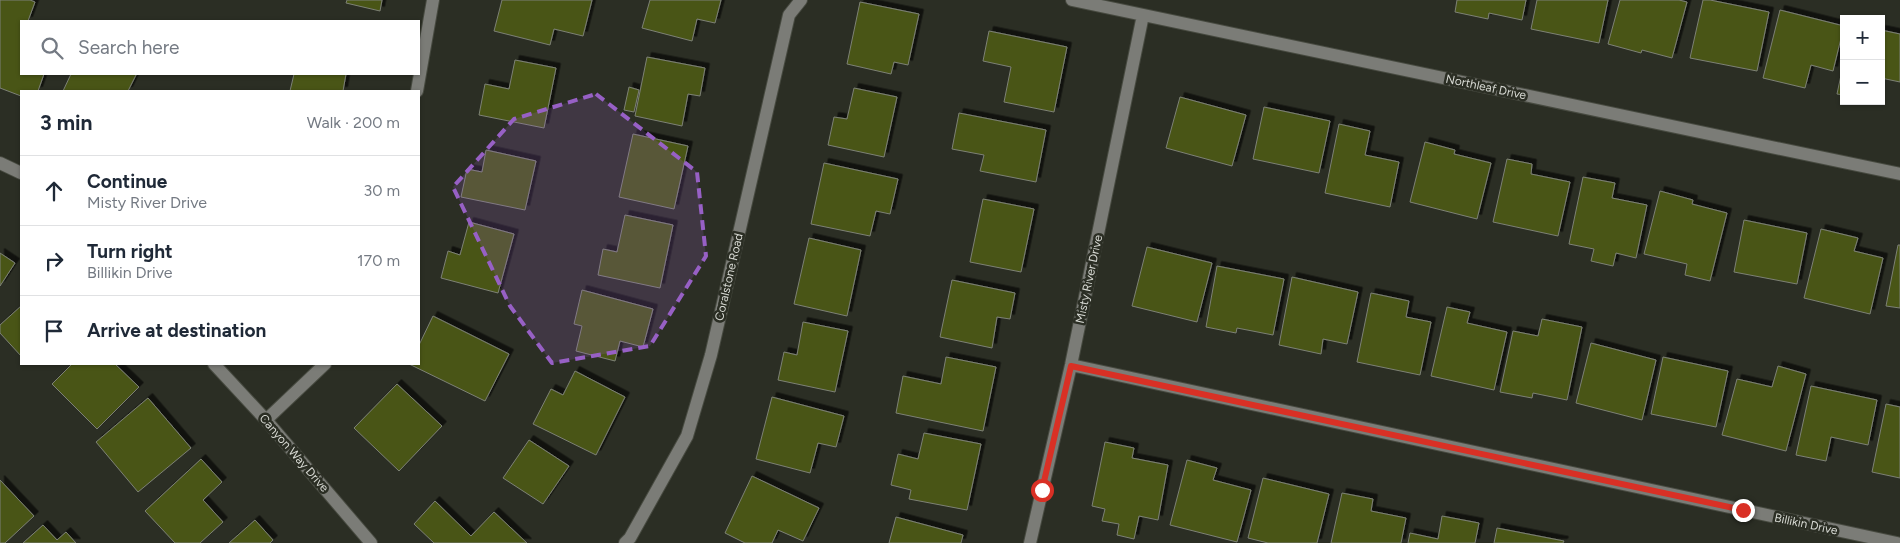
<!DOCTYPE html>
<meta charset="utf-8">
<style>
body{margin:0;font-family:Figtree,sans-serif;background:#f6f6f7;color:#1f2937}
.controls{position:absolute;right:15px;top:15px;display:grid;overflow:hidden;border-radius:0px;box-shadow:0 1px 4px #0004}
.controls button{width:45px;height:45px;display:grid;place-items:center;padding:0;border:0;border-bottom:1px solid #e0e1e3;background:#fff;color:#1f2937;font:25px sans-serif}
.stop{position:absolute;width:15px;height:15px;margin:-11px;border:4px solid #d93025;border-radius:50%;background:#fff}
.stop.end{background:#d93025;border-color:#fff;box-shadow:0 1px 5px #0008}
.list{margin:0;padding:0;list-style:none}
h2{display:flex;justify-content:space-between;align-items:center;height:65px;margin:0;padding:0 20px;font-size:21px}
h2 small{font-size:16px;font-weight:400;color:#747a83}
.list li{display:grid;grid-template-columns:32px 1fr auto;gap:15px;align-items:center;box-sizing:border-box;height:70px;padding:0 20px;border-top:1px solid #e0e1e3}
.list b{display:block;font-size:19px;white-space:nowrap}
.list p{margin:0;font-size:16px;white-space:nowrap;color:#747a83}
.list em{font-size:16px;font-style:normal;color:#747a83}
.icon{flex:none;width:28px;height:28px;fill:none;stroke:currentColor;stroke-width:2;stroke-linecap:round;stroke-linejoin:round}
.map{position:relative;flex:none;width:1900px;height:543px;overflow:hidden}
.search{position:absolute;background:#fff;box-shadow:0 1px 4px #0004;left:20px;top:20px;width:400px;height:55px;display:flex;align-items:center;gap:12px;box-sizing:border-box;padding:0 18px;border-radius:0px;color:#747a83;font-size:19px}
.panel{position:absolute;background:#fff;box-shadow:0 1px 4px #0004;left:20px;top:90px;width:400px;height:275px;border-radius:0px}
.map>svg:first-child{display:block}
.building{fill:#495518;stroke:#7d8175;filter:url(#shadow)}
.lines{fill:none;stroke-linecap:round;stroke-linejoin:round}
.minor-casing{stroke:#474a40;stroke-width:14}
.minor{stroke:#7b7c77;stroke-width:12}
.route{stroke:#d93025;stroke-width:6}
.marked{fill:#9760c5;fill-opacity:0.2;stroke:#9760c5;stroke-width:4;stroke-dasharray:10 6;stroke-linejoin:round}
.labels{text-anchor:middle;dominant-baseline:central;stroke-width:5;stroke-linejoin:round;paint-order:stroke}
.street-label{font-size:12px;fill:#d8dad4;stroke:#2b2e24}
</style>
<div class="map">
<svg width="1900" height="543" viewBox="0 0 1900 543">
<defs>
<filter id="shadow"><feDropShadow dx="4.5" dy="-4.5" stdDeviation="0" flood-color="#0009"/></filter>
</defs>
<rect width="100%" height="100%" fill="#2b2e24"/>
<!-- building -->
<path class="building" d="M0 0H30L35 2 28 21H21V74H44L38 91H21V96L0 88Z
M347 0H382L380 11 346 3Z
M502 0H592L583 36 554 29 550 45 494 31Z
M650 0H721L715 23 697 19 692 41 642 28Z
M1457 0H1526L1522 20 1489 13 1488 19 1455 12Z
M1537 0H1608L1599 43 1531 29Z
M1620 0H1679L1687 2 1672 58 1642 50 1641 53 1608 44Z
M1703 0H1710L1769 12 1757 71 1690 58Z
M860 2 919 14 908 65 894 62 891 74 847 64Z
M1780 10 1844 26 1833 71 1811 65 1805 88 1763 78Z
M1881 30 1900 34V82L1881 78Z
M989 31 1067 47 1054 112 1004 102 1011 67 983 61Z
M647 57 705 68 700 96 688 94 682 126 635 116Z
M515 60 556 68 544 128 479 115 485 84 509 89Z
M1844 61V95L1837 94Z
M71 74H134L136 75 128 91H63Z
M294 74H346L343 91H290Z
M629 87 639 90 634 112 624 110Z
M854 88 897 97 884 157 828 145 834 117 847 119Z
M1180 97 1246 115 1232 166 1166 148Z
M1264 107 1330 121 1319 173 1253 159Z
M959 113 1046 130 1036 182 980 171 984 155 952 149Z
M1339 124 1370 131 1365 155 1399 162 1390 207 1325 193Z
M633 134 688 146 674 209 619 197Z
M1425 142 1455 150 1454 154 1491 163 1477 219 1410 202Z
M486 150 536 161 525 210 461 197 467 169 482 172Z
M1507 159 1532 164 1531 174 1570 182 1558 236 1493 222Z
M824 163 898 179 890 214 876 211 870 236 811 224Z
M1583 177 1615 183 1612 198 1647 205 1636 258 1616 253 1613 266 1591 261 1594 249 1569 244Z
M1660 191 1693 200 1692 204 1727 213 1710 281 1685 275 1687 264 1644 254Z
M983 199 1034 209 1021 272 970 262Z
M625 215 673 225 660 288 598 275 603 249 617 252Z
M1744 220 1807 233 1797 284 1734 272Z
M469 222 514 234 498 293 441 278 448 251 460 255Z
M1821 229 1858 238 1854 251 1883 258 1870 314 1804 298Z
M809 238 861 250 847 316 794 304Z
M1898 245H1900V308L1886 306Z
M1147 247 1212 263 1197 322 1132 306Z
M0 253 15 263 0 286Z
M1217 266 1284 279 1273 335 1237 328 1236 333 1206 327Z
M1292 277 1358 292 1347 344 1323 339 1321 354 1279 345Z
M952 280 1015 293 1010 319 997 317 992 348 940 337Z
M582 290 653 309 643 347 620 341 615 361 576 351 582 326 574 324Z
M1371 293 1409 301 1406 317 1431 322 1420 375 1357 362Z
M21 306V356L0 333V325Z
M1447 307 1470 312 1467 323 1507 332 1494 390 1431 376Z
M433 316 509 354 485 401 409 364H419V345Z
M1542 319 1582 327 1567 400 1533 393 1532 398 1500 392 1513 331 1538 336Z
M803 322 848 331 835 392 778 380 784 352 797 355Z
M1591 343 1656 360 1642 420 1576 403Z
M946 357 996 367 983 431 896 413 903 376 941 384Z
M1663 357 1728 371 1716 427 1651 414Z
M72 364H115L139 387 97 429 52 384Z
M1778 366 1806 374 1786 451 1722 435 1737 379 1772 387Z
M575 371 625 397 596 455 533 424 551 389 563 395Z
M397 384 442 426 399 471 354 428Z
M1811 386 1877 400 1868 445 1831 437 1826 461 1796 455Z
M772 397 844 416 836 447 818 443 810 473 756 459Z
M148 398 191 448 138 492 96 442Z
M1886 404 1900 407V478L1872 472Z
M924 433 981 444 967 510 909 499 911 490 891 485 898 454 918 459Z
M529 440 569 466 543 504 503 478Z
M1105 442 1134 448 1132 458 1168 465 1158 520 1139 516 1134 539 1117 535 1119 524 1102 521 1105 509 1092 506Z
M201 459 222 482 203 500 223 522 200 543H175L145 511Z
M1187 460 1217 468 1213 480 1251 490 1237 542 1170 525Z
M752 476 819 508 803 541 778 530 772 543H745L725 533Z
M1263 478 1329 494 1317 543H1268L1248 538Z
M0 480 34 516 5 543H0Z
M1342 493 1373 499 1371 511 1406 518 1401 543H1331Z
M435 501 471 536 494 512 527 543H434L414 524Z
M1442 516 1479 523 1475 543H1408L1410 533 1438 539Z
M896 517 963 535 961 543H889Z
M255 520 273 540 270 543H229Z
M43 525 57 540 66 532 76 543H23Z
M1497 528 1564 541 1563 543H1494Z"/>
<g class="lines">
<!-- minor casing -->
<g class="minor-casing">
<path id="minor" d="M1072 0 1900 174
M417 91 433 0
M0 163 21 173
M214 364 266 420 371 543
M1071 365 1897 543
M266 420 325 364
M625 543 630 538 687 436 711 355 789 15 801 0
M1030 543 1071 365 1143 15"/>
</g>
<!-- minor -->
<use href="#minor" class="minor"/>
</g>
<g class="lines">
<!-- route -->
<path class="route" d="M1042 490 1071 366 1743 510"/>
</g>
<!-- marked area -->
<path class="marked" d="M596 94 697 172 706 256 650 346 552 363 510 306 453 187 514 119Z"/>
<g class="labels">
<!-- street labels -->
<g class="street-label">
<text transform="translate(1486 87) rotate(12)">Northleaf Drive</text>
<text transform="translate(729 277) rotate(-77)">Coralstone Road</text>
<text transform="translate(1089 279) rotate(-78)">Misty River Drive</text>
<text transform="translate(294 453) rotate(49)">Canyon Way Drive</text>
<text transform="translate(1806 524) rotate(12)">Billikin Drive</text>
</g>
</g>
</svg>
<div class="controls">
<button>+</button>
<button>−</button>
</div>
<div class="stop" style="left:1042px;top:490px"></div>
<div class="stop end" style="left:1743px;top:510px"></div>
<div class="search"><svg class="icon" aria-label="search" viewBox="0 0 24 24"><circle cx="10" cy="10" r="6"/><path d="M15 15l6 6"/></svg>Search here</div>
<section class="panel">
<h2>3 min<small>Walk · 200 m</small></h2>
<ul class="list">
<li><svg class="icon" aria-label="ahead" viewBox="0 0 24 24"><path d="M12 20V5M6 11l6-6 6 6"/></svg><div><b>Continue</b><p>Misty River Drive</p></div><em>30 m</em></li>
<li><svg class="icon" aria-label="right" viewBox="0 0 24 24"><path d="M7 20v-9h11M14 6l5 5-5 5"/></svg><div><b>Turn right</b><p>Billikin Drive</p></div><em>170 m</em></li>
<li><svg class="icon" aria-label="arrive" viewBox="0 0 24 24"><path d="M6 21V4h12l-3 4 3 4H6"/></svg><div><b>Arrive at destination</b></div></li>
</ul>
</section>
</div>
